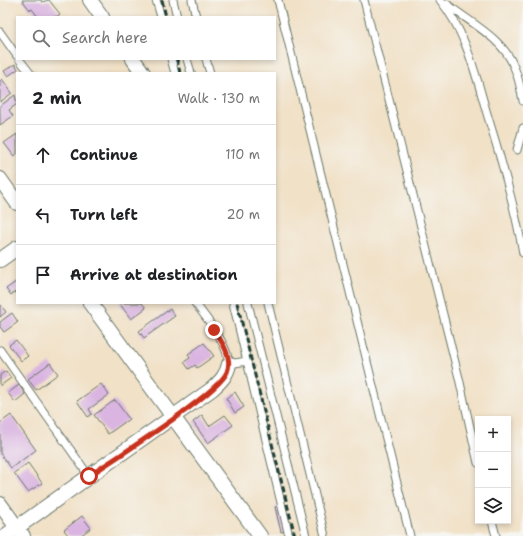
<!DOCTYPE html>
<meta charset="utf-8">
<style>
body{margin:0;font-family:"Shantell Sans",sans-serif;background:#f2f2f2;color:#202124}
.controls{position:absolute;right:12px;bottom:12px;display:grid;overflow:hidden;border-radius:0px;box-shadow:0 2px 6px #0003}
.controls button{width:36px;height:36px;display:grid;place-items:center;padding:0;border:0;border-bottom:1px solid #e0e0e0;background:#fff;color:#202124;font:20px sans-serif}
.stop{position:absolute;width:12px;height:12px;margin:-9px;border:3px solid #c8321e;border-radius:50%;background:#fff}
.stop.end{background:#c8321e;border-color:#fff;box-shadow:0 1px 4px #0008}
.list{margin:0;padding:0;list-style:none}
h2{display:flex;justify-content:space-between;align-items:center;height:52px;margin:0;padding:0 16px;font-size:17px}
h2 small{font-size:13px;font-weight:400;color:#757577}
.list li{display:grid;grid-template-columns:26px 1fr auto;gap:12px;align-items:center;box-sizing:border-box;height:60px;padding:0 16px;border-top:1px solid #e0e0e0}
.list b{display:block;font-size:15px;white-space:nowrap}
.list em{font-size:13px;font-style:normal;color:#757577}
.icon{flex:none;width:22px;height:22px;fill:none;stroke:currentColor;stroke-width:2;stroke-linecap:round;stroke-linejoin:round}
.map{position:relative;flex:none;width:523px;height:536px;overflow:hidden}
.search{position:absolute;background:#fff;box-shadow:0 2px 6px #0003;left:16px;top:16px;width:260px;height:44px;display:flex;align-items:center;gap:10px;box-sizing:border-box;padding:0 14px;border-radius:0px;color:#757577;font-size:15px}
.panel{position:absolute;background:#fff;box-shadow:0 2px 6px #0003;left:16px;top:72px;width:260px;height:232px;border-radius:0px}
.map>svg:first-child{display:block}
.building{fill:#dab5e1}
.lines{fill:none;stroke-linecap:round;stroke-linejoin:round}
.service-casing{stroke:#687667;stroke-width:9}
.minor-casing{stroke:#687667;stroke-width:16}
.service{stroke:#fff;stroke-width:7}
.minor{stroke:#fff;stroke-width:14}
.rail{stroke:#1f3d34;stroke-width:3;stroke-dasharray:6 3;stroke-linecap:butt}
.route{stroke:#c8321e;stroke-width:5}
</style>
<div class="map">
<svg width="523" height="536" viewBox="0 0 523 536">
<rect width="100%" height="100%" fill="#f6f6f2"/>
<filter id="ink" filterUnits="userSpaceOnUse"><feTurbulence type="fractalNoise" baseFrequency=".025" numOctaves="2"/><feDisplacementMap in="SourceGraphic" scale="8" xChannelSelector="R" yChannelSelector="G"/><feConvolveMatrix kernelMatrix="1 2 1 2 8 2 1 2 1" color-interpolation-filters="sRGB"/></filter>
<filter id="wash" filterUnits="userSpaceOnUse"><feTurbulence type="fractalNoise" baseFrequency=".012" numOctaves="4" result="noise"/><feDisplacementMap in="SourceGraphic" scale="16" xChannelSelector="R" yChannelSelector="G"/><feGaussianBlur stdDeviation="0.9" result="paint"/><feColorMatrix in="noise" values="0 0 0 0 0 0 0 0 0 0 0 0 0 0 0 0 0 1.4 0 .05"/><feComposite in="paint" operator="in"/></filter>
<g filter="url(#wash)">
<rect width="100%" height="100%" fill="#f1e1c7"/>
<g id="blocks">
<!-- building -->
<path class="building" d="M22 0H41L42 2 49 0 60 14 56 17H38L32 9 30 10Z
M15 64 18 69 8 76 4 71Z
M2 79 12 93 0 102V81Z
M15 95 17 104 9 110 13 116 0 125V106Z
M17 134V154L14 156 4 143Z
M17 281V294L15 292 11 295 6 289Z
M119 303H142L146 308 131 319Z
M0 304 6 312 0 317Z
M170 309 175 316 144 338 139 331Z
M12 313 18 322 4 332 0 327V322Z
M16 340 28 356 21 361 9 345Z
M204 343 214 356 197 368 195 365 189 369 184 362 190 358 188 354Z
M50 363 58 374 36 390 28 379Z
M6 371 11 378 0 386V375Z
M101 384 109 395 89 409 92 414 88 417 77 401Z
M19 385 25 394 15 402 8 393Z
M235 392 244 407 235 413 226 398Z
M115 400 129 419 108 434 94 415Z
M11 415 36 450 11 468 0 453V423Z
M202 415 209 426 225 415 233 425 208 443 193 422Z
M28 463 42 483 28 492 14 473Z
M280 506 286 531 281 532 275 507Z
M82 516 91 528 80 536H69L64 530Z"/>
</g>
</g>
<g filter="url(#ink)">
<use href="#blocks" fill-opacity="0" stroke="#687667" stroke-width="1"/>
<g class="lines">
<!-- service casing -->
<g class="service-casing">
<path id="service" d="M156 0 161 17
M173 0 177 17
M192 0 196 17
M278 0 410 536
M364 0 459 378 478 463
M440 0C467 33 476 77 488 117 502 162 515 207 523 253
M447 4C470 23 503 38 514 67 519 78 521 90 523 101
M0 32 17 56
M19 59 30 73
M171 59 175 73
M187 59 191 73
M206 59 210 73
M517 150 523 128
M195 303C207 319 228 344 229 364L247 361
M233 303 289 536
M248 303 306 536
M268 303 325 536
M0 350 89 476
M492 521 496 536"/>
</g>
<!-- minor casing -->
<g class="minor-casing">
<path id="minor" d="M90 0 102 17
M133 59 143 73
M0 179 17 203
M0 260 17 248
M90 303 260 536
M0 504 23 536
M5 536 212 389C221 381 227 375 229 364"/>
</g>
<!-- service -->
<use href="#service" class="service"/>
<!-- minor -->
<use href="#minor" class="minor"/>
<!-- rail -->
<path class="rail" d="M162 0 166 17
M177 59 180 73
M237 303 295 536"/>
</g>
</g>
<g class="lines" filter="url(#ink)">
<!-- route -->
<path class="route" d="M89 476C114 459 219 393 227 372 233 357 222 342 214 330"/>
</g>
</svg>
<div class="controls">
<button>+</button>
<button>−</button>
<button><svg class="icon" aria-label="layers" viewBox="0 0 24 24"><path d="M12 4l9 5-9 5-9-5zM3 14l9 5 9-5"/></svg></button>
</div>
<div class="stop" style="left:89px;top:476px"></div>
<div class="stop end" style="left:214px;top:330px"></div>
<div class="search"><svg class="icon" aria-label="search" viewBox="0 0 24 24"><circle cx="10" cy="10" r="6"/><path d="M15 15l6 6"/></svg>Search here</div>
<section class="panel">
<h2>2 min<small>Walk · 130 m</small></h2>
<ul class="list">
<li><svg class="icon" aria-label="ahead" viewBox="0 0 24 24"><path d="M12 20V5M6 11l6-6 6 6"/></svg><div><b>Continue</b></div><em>110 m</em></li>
<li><svg class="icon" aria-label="left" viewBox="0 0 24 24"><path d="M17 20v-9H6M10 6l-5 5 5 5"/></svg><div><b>Turn left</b></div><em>20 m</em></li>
<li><svg class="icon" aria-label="arrive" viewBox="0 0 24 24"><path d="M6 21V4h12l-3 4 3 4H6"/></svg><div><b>Arrive at destination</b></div></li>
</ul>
</section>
</div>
